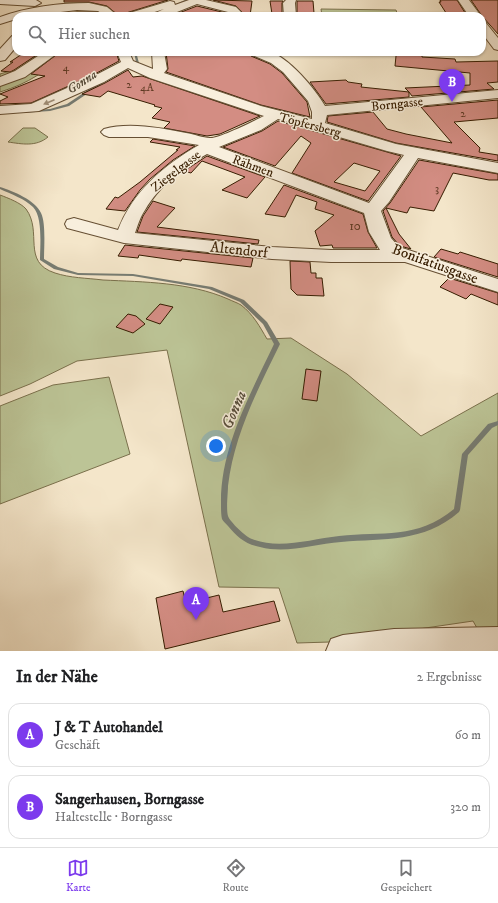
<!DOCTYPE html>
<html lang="de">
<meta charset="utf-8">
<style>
body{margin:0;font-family:"IM FELL DW Pica",serif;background:#f2f2f2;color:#202124}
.you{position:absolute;left:216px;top:446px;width:14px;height:14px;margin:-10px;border:3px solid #fff;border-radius:50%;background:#1a73e8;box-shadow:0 0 0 6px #1a73e833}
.badge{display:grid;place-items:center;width:26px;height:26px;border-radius:50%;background:#7c3aed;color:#fff;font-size:13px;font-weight:700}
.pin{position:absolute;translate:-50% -33px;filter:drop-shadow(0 1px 2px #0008)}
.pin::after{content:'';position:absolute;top:21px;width:14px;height:12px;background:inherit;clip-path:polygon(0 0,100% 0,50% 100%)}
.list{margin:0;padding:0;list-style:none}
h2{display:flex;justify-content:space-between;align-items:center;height:52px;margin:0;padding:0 16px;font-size:17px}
h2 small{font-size:13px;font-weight:400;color:#757577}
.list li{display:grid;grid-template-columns:26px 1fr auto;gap:12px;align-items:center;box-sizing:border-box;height:64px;margin:0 8px 8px;padding:0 8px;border:1px solid #e0e0e0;border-radius:12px}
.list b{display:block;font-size:15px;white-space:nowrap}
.list p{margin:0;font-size:13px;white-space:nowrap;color:#757577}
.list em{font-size:13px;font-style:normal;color:#757577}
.icon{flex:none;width:22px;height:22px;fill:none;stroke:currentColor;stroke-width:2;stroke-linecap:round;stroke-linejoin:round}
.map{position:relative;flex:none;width:498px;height:651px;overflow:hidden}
.search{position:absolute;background:#fff;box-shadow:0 1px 3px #0004;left:12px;right:12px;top:12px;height:44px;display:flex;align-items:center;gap:10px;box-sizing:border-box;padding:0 14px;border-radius:12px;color:#757577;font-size:15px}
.sheet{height:196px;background:#fff}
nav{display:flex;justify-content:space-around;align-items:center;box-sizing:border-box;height:56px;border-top:1px solid #e0e0e0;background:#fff;font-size:11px;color:#757577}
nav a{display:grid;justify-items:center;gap:2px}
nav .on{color:#7c3aed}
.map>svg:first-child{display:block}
.green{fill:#bcc496;stroke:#7a704c}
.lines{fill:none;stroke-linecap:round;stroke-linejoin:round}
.stream{fill:#777d74;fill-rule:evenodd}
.building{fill:#d38d83;stroke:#371d01;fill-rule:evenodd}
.minor-casing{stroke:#664f33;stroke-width:2}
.minor{fill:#f8efdd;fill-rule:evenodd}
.oneway{fill:#a1907a}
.labels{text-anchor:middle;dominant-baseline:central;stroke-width:3;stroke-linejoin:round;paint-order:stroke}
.far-number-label{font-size:11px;fill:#5e3922}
.far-water-label{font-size:13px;font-style:italic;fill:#574d3b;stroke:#f8efdd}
.far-street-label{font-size:13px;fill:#371d01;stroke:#f8efdd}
.number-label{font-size:13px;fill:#5e3922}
.street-label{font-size:15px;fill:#371d01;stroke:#f8efdd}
.water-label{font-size:16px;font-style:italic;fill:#574d3b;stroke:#f8efdd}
</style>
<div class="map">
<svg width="498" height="651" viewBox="0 0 498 651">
<rect width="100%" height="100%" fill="#f4e6ca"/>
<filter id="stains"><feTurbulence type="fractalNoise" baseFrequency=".005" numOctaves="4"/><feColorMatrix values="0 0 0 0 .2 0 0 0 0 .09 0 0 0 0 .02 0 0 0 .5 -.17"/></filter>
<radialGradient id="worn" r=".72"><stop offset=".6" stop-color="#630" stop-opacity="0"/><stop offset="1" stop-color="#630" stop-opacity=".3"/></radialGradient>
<!-- green -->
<path class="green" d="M321 9 396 10 398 16H322Z
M43 52H69C45 71 30 83 0 92V74L10 71Z
M23 128H35L48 137C36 147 22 144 8 142Z
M0 195C8 198 21 203 26 209 43 232 21 262 55 273 70 278 87 278 103 280 144 282 189 282 228 299 232 301 238 303 241 305 253 314 260 327 267 339L291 338 347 374 421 436 498 393V651L486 644 473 621 330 642 297 643 279 588 219 587 167 350 77 361 30 384 0 396Z
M109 377 130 454 0 504V406L53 385Z"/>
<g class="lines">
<!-- stream -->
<path class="stream" d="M185 0H188L171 8 169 7Z
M134 52H136L139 63 116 76H114V74L136 62Z
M100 82 103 83 69 106 50 111 21 113 19 112 21 111 50 109 67 104Z
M0 187C13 191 35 200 41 213 46 223 44 247 44 259L58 267 78 273 133 274 212 287 244 300 267 322 280 344C258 389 234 435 228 486 228 493 226 509 228 516 230 522 246 537 252 539 279 550 311 539 339 536 382 531 417 540 454 509L462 454 488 424 498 421V425L492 428 468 455 460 510 459 512C423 543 385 538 341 542 314 544 287 554 260 547 245 544 237 537 228 526 226 524 223 521 222 519 221 515 221 508 221 504 220 448 251 393 274 344L263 324 240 302 209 289 133 276 78 275 54 269 40 260C40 247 43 217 33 207 25 199 11 194 0 189Z"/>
</g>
<!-- building -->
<path class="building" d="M64 0H168L126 13 122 16H119L107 6 89 2H64Z
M213 0 252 1 250 16H241L242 12 236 6Z
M440 0H457L467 16H448L439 2H441Z
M471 0H498V34L482 16Z
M270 1H283L282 3V13L272 14Z
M297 1H313L314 13H309L310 16H297Z
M197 6 226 13V16H171Z
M77 12H97L102 16H65V13Z
M25 52H41L14 70 10 72 1 71 13 62H10Z
M60 52H116L119 61 93 75 31 103 0 104V101L8 97 0 94 45 76 31 74Z
M166 52H249L251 56 270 64 282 73 307 102 310 117 261 105 166 72 168 69Z
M394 52H422V57L455 59 456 62 498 61V82L487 83 494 89 412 96 409 92V97L326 104 310 82 346 80 348 82 362 84 361 87 409 92 405 88 470 85V73L395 66 396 56Z
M128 70 133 77 142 76 260 116 220 134 207 136 164 128 170 122 152 118 162 108 154 106 155 105 108 91 100 97 82 94 105 83Z
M498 100V118L454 122 480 148 479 152 498 155V161L396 143 327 122 328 116 373 112 387 129 406 134 452 143 421 107Z
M278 121 387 152 401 156 368 201 292 173 311 143 301 136 275 166 223 147 262 131ZM354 163 380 171 365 191 334 182Z
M153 139 195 146 173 160 150 179 140 190 125 211 106 209 115 197 118 198 140 182 178 150H176L180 147 150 142Z
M207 156 265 177 247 198 222 190 245 177 202 161 191 173 184 171Z
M419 160 498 174V180H489L453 173 434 211 410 207 407 213 386 208 399 234 411 249 400 246 392 237 383 211 390 203Z
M284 185 363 214 368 232 377 248H333L332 245 320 246 315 231 334 215 315 209 317 202 296 195 285 217 265 214Z
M153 201 175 208 157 227 259 240 258 244 137 232 143 216Z
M125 245 253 258 251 267 182 259 181 261 139 255 138 258 118 256Z
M441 249 458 254 460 252 498 264V277L434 257Z
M290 261 310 262 311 273H316V278H322L324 296 297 295 291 289Z
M449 278 498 293V305L471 294 466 299 440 287Z
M160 304 173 307 160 324 146 319Z
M128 314 136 316 145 324 133 333 116 327Z
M306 369 321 371 317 401 302 399Z
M183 591 186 603 219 595 223 612 274 601 280 621 165 649 156 598Z"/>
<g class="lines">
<!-- minor casing -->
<g class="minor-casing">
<path id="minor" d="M0 0H36L41 3 35 6 0 4Z
M189 0H206L232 6 236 7 241 12 239 16H227L228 12 197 4 167 16H151L153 14 164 9 142 16H124L126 14 170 1 174 2 175 5Z
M286 0H296L295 3 296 16H284L283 3Z
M458 0H469L481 16H469Z
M89 3 107 7 118 16H105L98 11 77 10 28 16H16V19L0 24V17C28 7 59 3 89 3Z
M482 21 486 23 498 38V50L494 49 482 33Z
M16 35V47L5 60 0 61V49L12 36Z
M44 52H59L25 77 0 86V77L15 71Z
M117 52H129L133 61 153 69 152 52H164L167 69 164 73 261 106 312 119V112L308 101 283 72 271 63 252 55 250 52C256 52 263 51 269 52 288 56 316 90 325 106L498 90V98L327 115 325 123 396 144 498 163V173L418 158 389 202 381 211 391 238 399 247 498 279V292L405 262H331L272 259 124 243 67 228 65 224 67 220 74 218 118 230C133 191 164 165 199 145L148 137H109L104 135 101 132 104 129C129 122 161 128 186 133 194 134 203 138 210 138 218 139 256 120 264 116L150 78 128 68 104 82 39 111 0 114V106L31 104 94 76 121 62ZM278 119 387 151 404 155 369 203 219 147 261 130ZM207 154 364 213 369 232 380 250H331L272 247 135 233C138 225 140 217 145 210 159 186 183 167 207 154Z
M498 627V651H326L331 639 343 635 394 629Z"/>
</g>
<!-- minor -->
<use href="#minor" class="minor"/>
</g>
<!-- one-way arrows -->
<defs><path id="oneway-solid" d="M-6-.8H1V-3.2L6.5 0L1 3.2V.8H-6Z"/></defs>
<use class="oneway" href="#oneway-solid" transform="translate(49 102) rotate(157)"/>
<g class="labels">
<!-- far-number labels -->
<g class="far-number-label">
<text x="66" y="68">4</text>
<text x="129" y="85">2</text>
<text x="147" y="88">4A</text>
<text x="463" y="114">2</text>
<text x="437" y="189">3</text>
</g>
<!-- far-water labels -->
<g class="far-water-label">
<text transform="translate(82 82) rotate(-33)">Gonna</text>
</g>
<!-- far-street labels -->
<g class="far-street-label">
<text transform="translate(397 104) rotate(-6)">Borngasse</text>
<text transform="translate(310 125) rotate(15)">Töpfersberg</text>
<text transform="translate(253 166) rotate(20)">Rähmen</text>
<text transform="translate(176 171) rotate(-38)">Ziegelgasse</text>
</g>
<!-- number labels -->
<g class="number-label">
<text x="355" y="226">10</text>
</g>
<!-- street labels -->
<g class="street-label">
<text transform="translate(239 250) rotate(6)">Altendorf</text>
<text transform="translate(435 264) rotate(20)">Bonifatiusgasse</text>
</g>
<!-- water labels -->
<g class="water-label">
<text transform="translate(234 410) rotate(-67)">Gonna</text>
</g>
</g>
<rect width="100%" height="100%" filter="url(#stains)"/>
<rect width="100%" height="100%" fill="url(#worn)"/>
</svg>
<div class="you"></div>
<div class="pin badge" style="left:196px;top:620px">A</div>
<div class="pin badge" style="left:452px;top:102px">B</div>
<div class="search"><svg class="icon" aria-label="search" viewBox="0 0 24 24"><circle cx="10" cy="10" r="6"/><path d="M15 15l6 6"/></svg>Hier suchen</div>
</div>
<section class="sheet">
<h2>In der Nähe<small>2 Ergebnisse</small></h2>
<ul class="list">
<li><span class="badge">A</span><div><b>J &amp; T Autohandel</b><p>Geschäft</p></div><em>60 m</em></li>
<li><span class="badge">B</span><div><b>Sangerhausen, Borngasse</b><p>Haltestelle · Borngasse</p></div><em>320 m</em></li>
</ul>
</section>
<nav>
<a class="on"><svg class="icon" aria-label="map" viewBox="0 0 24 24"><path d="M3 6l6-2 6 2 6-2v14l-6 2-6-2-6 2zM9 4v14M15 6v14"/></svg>Karte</a>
<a><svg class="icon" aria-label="directions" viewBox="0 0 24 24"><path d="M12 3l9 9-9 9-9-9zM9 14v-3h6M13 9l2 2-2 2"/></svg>Route</a>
<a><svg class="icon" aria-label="saved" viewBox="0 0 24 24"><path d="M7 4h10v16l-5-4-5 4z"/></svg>Gespeichert</a>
</nav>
